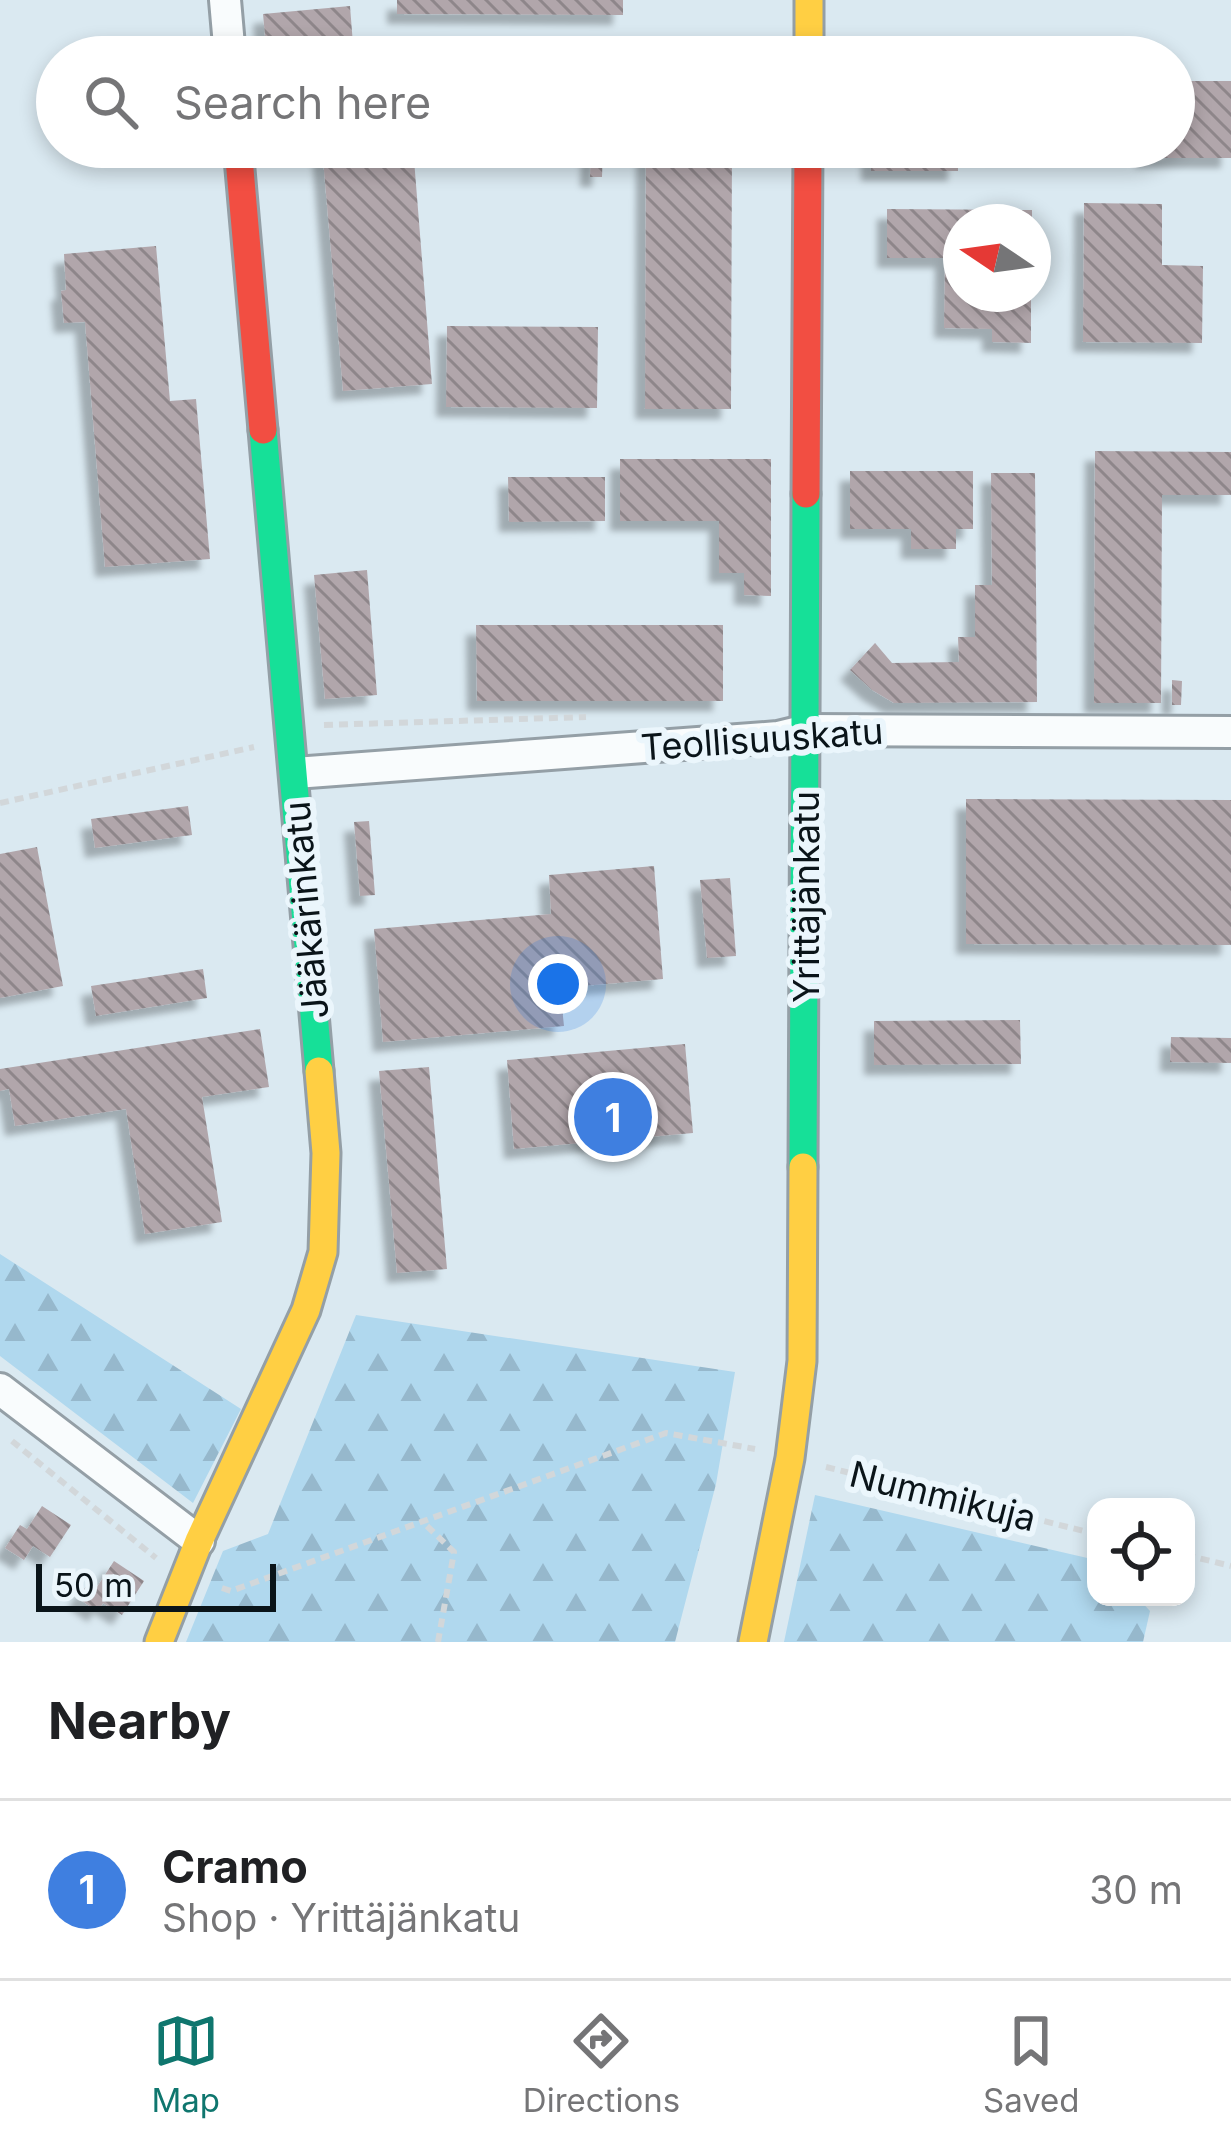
<!DOCTYPE html>
<meta charset="utf-8">
<style>
body{margin:0;font-family:Inter,sans-serif;background:#f6f6f6;color:#202124}
.controls{position:absolute;right:36px;bottom:36px;display:grid;overflow:hidden;border-radius:24px;box-shadow:0 6px 18px #0003}
.controls button{width:108px;height:108px;display:grid;place-items:center;padding:0;border:0;border-bottom:3px solid #e0e0e0;background:#fff;color:#202124;font:60px sans-serif}
.compass{position:absolute;left:943px;top:204px;width:108px;height:108px;border-radius:50%;background:#fff;box-shadow:0 6px 18px #0003;rotate:283deg}
.scale{position:absolute;left:36px;bottom:30px;width:240px;box-sizing:border-box;padding-left:12px;border:6px solid #0a1419;border-top:0;font-size:33px;line-height:42px;white-space:nowrap;color:#0a1419;-webkit-text-stroke:9px #ebf6fc;paint-order:stroke}
.you{position:absolute;left:558px;top:984px;width:42px;height:42px;margin:-30px;border:9px solid #fff;border-radius:50%;background:#1a73e8;box-shadow:0 0 0 18px #1a73e833}
.badge{display:grid;place-items:center;width:78px;height:78px;border-radius:50%;background:#0f766e;color:#fff;font-size:39px;font-weight:700}
.pin{position:absolute;translate:-50% -50%;border:6px solid #fff;box-shadow:0 3px 12px #0006}
.list{margin:0;padding:0;list-style:none}
h2{display:flex;justify-content:space-between;align-items:center;height:156px;margin:0;padding:0 48px;font-size:51px}
h2 small{font-size:39px;font-weight:400;color:#757577}
.list li{display:grid;grid-template-columns:78px 1fr auto;gap:36px;align-items:center;box-sizing:border-box;height:180px;padding:0 48px;border-top:3px solid #e0e0e0}
.list b{display:block;font-size:45px;white-space:nowrap}
.list p{margin:0;font-size:39px;white-space:nowrap;color:#757577}
.list em{font-size:39px;font-style:normal;color:#757577}
.icon{flex:none;width:66px;height:66px;fill:none;stroke:currentColor;stroke-width:2;stroke-linecap:round;stroke-linejoin:round}
.map{position:relative;flex:none;width:1231px;height:1642px;overflow:hidden}
.search{position:absolute;background:#fff;box-shadow:0 6px 18px #0003;left:36px;right:36px;top:36px;height:132px;display:flex;align-items:center;gap:30px;box-sizing:border-box;padding:0 42px;border-radius:66px;color:#757577;font-size:45px}
.sheet{height:336px;background:#fff}
nav{display:flex;justify-content:space-around;align-items:center;box-sizing:border-box;height:168px;border-top:3px solid #e0e0e0;background:#fff;font-size:33px;color:#757577}
nav a{display:grid;justify-items:center;gap:6px}
nav .on{color:#0f766e}
.map>svg:first-child{display:block}
.forest{fill:url(#forest-firs)}
.building{fill:url(#building-back-hatch);filter:url(#shadow)}
.lines{fill:none;stroke-linecap:round;stroke-linejoin:round}
.street-casing{stroke:#949fa6;stroke-width:36}
.fast-casing{stroke:#949fa6;stroke-width:33}
.slow-casing{stroke:#949fa6;stroke-width:33}
.jam-casing{stroke:#949fa6;stroke-width:33}
.path{stroke:#d2d7da;stroke-width:6;stroke-dasharray:9 6;stroke-linecap:butt}
.street{stroke:#f9fcfd;stroke-width:30}
.fast{stroke:#16e098;stroke-width:27}
.slow{stroke:#ffcf43;stroke-width:27}
.jam{stroke:#f24e42;stroke-width:27}
.labels{text-anchor:middle;dominant-baseline:central;stroke-width:12;stroke-linejoin:round;paint-order:stroke}
.street-label{font-size:36px;fill:#0a1419;stroke:#ebf6fc}
</style>
<div class="map">
<svg width="1231" height="1642" viewBox="0 0 1231 1642">
<defs>
<pattern id="forest-firs" width="22" height="20" patternUnits="userSpaceOnUse" patternTransform="scale(3)"><rect width="22" height="20" fill="#b0d8ee"/><path d="M5 1l3.5 6h-7zM16 11l3.5 6h-7z" fill="#96b8cc"/></pattern>
<pattern id="building-back-hatch" width="6" height="6" patternUnits="userSpaceOnUse" patternTransform="scale(3)"><rect width="6" height="6" fill="#b1a6ab"/><path d="M-1 5l2 2M0 0l6 6M5-1l2 2" fill="none" stroke="#8e868a"/></pattern>
<filter id="shadow"><feDropShadow dx="-10" dy="10" stdDeviation="3" flood-color="#0004"/></filter>
</defs>
<rect width="100%" height="100%" fill="#dae9f1"/>
<!-- forest -->
<path class="forest" d="M0 1254 241 1409 193 1503 0 1356Z
M356 1315 735 1372 716 1484 675 1642H186L223 1551 268 1534Z
M815 1495 1096 1560V1597H1137L1150 1611 1143 1642H784Z"/>
<!-- building -->
<path class="building" d="M397 0H623V15L397 14Z
M350 6 354 57H267L263 14Z
M982 39 1040 40 1039 57H982Z
M1174 81H1231V158H1145V147H1174Z
M322 147H413L432 384 343 391Z
M591 147H603L602 177H590Z
M646 147H732L731 409H645Z
M871 147H958V171H871Z
M981 147H1039V153L981 152Z
M1084 203 1162 204V265L1203 266 1202 343 1083 342Z
M887 209 1032 210V222H961V294H1031V343L992 342V329L944 328 945 258H887Z
M156 246 170 401 196 399 210 559 105 567 85 322 64 323 61 291 66 290 64 254Z
M447 326 598 327 597 408 446 407Z
M1095 451 1231 452V495H1162L1161 703H1094Z
M620 459H771V596L744 595V573H719V521H620Z
M850 471H973V529H956V549H911V529H850Z
M991 473H1035L1037 702 894 703 872 690 850 670 875 643 892 663 959 662 958 637H975V585H992Z
M508 477H605V521L509 522Z
M367 570 377 695 325 699 314 575Z
M476 625H723V701H477Z
M1172 680 1182 681 1181 705H1172Z
M966 799 1231 800V945L966 944Z
M188 806 192 835 95 848 91 819Z
M369 821 375 895 360 896 354 822Z
M37 847 63 986 0 998V854Z
M654 866 663 979 560 988 564 1026 383 1042 374 929 551 914 549 875Z
M730 878 736 956 707 958 700 880Z
M203 969 207 998 96 1016 91 986Z
M1020 1020 1021 1064 874 1065V1021Z
M260 1029 269 1087 202 1097 222 1222 145 1234 126 1109 15 1126 9 1089 0 1091V1069Z
M1171 1037 1231 1038V1063L1170 1062Z
M685 1044 693 1133 514 1149 507 1060Z
M429 1067 447 1269 397 1273 379 1071Z
M42 1506 71 1525 50 1557 33 1546 24 1560 5 1548 20 1525 27 1529Z
M114 1561 144 1581 122 1615 103 1603 98 1612 78 1598 87 1585 95 1590Z"/>
<g class="lines">
<!-- street casing -->
<g class="street-casing">
<path id="street" d="M225 0 230 57
M295 773 778 737 807 730 1231 732
M0 1389 199 1541"/>
</g>
<!-- fast casing -->
<g class="fast-casing">
<path id="fast" d="M263 430 319 1071
M803 1167 806 494"/>
</g>
<!-- slow casing -->
<g class="slow-casing">
<path id="slow" d="M809 0V57
M159 1642 199 1541 306 1310 323 1252 326 1153 319 1071
M753 1642 790 1458 802 1361 803 1167"/>
</g>
<!-- jam casing -->
<g class="jam-casing">
<path id="jam" d="M238 147 263 430
M806 494 808 147"/>
</g>
<!-- path -->
<path class="path" d="M324 725 586 717
M0 803 254 747
M12 1441 156 1558
M826 1467 1096 1534
M427 1526 454 1552 438 1642
M1186 1555 1231 1566
M222 1588 231 1591 666 1433 755 1449"/>
<!-- street -->
<use href="#street" class="street"/>
<!-- fast -->
<use href="#fast" class="fast"/>
<!-- slow -->
<use href="#slow" class="slow"/>
<!-- jam -->
<use href="#jam" class="jam"/>
</g>
<g class="labels">
<!-- street labels -->
<g class="street-label">
<text transform="translate(762 739) rotate(-4)">Teollisuuskatu</text>
<text transform="translate(806 897) rotate(-90)">Yrittäjänkatu</text>
<text transform="translate(306 910) rotate(-95)">Jääkärinkatu</text>
<text transform="translate(943 1496) rotate(14)">Nummikuja</text>
</g>
</g>
</svg>
<div class="controls">
<button><svg class="icon" aria-label="locate" viewBox="0 0 24 24"><circle cx="12" cy="12" r="6"/><path d="M12 2v4M12 18v4M2 12h4M18 12h4"/></svg></button>
</div>
<svg class="compass" viewBox="-18 -18 36 36"><path d="M0-13l5 13h-10z" fill="#e53935"/><path d="M0 13l5-13h-10z" fill="#757577"/></svg>
<div class="scale">50 m</div>
<div class="you"></div>
<div class="pin badge" style="left:613px;top:1117px;background:#3f7fe0">1</div>
<div class="search"><svg class="icon" aria-label="search" viewBox="0 0 24 24"><circle cx="10" cy="10" r="6"/><path d="M15 15l6 6"/></svg>Search here</div>
</div>
<section class="sheet">
<h2>Nearby<small></small></h2>
<ul class="list">
<li><span class="badge" style="background:#3f7fe0">1</span><div><b>Cramo</b><p>Shop · Yrittäjänkatu</p></div><em>30 m</em></li>
</ul>
</section>
<nav>
<a class="on"><svg class="icon" aria-label="map" viewBox="0 0 24 24"><path d="M3 6l6-2 6 2 6-2v14l-6 2-6-2-6 2zM9 4v14M15 6v14"/></svg>Map</a>
<a><svg class="icon" aria-label="directions" viewBox="0 0 24 24"><path d="M12 3l9 9-9 9-9-9zM9 14v-3h6M13 9l2 2-2 2"/></svg>Directions</a>
<a><svg class="icon" aria-label="saved" viewBox="0 0 24 24"><path d="M7 4h10v16l-5-4-5 4z"/></svg>Saved</a>
</nav>
